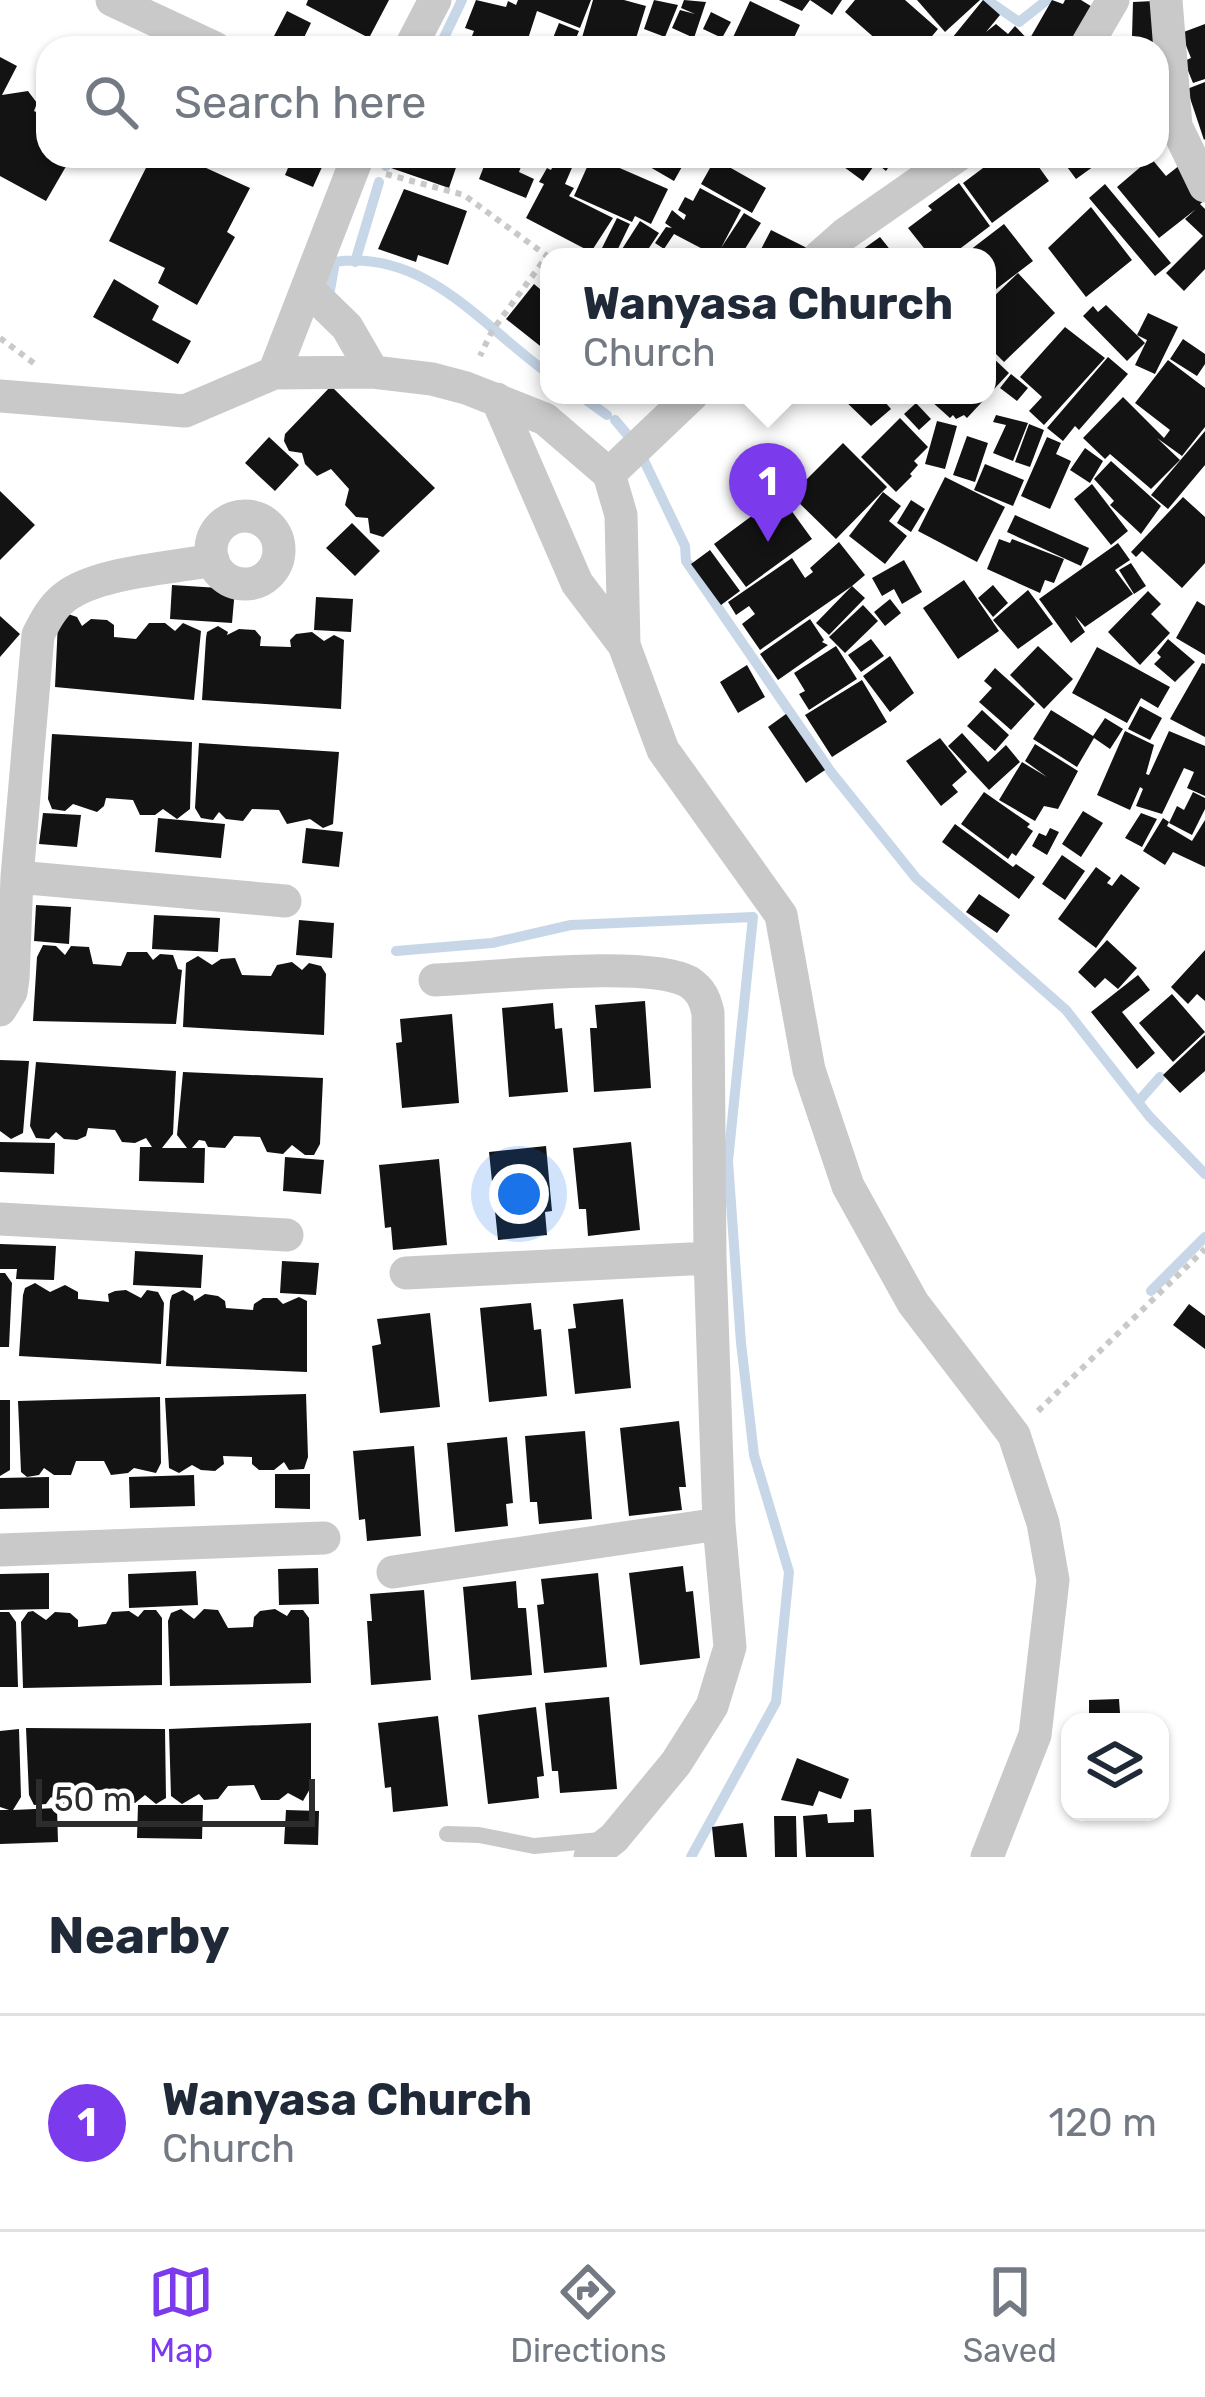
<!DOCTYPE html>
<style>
body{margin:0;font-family:Rubik,sans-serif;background:#f2f2f3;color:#1f2937}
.controls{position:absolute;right:36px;bottom:36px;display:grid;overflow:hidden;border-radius:24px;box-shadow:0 3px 9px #0004}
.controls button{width:108px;height:108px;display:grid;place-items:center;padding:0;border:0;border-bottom:3px solid #e0e1e3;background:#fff;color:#1f2937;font:60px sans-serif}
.scale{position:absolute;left:36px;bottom:30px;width:279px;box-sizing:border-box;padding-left:12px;border:6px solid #2c2c2c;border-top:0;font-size:33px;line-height:42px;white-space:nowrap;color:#2c2c2c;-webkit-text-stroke:9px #fff;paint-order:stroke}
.you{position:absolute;left:519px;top:1194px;width:42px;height:42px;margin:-30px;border:9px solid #fff;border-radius:50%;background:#1a73e8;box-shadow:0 0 0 18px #1a73e833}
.badge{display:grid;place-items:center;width:78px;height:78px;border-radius:50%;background:#7c3aed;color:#fff;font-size:39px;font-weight:700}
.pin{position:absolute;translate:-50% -99px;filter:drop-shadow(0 3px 6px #0008)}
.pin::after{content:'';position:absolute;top:63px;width:42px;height:36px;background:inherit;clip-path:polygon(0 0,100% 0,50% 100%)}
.popup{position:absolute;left:540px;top:248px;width:456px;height:156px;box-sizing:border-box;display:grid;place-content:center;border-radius:24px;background:#fff;filter:drop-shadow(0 3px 9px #0005);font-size:39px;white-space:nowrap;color:#747a83}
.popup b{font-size:45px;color:#1f2937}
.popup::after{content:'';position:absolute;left:50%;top:100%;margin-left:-24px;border:24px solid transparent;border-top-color:#fff}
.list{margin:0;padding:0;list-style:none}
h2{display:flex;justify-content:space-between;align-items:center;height:156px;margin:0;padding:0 48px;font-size:51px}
h2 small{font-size:39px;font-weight:400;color:#747a83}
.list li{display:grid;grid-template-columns:78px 1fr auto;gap:36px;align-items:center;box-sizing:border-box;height:216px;padding:0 48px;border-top:3px solid #e0e1e3}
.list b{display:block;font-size:45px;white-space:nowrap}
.list p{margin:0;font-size:39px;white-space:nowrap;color:#747a83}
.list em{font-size:39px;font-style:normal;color:#747a83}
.icon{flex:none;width:66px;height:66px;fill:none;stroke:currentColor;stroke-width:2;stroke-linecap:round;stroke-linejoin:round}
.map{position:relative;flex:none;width:1205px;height:1857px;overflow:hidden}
.search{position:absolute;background:#fff;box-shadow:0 3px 9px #0004;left:36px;right:36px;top:36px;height:132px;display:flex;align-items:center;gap:30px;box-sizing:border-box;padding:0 42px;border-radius:36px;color:#747a83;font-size:45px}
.sheet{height:372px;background:#fff}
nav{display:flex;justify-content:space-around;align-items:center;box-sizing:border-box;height:168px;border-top:3px solid #e0e1e3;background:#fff;font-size:33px;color:#747a83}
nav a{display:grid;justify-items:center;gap:6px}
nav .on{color:#7c3aed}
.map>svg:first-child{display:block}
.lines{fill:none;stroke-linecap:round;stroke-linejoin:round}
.stream{stroke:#c7d7e8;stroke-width:10}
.building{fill:#131313}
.path{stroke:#c9c9c9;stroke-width:6;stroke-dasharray:6 6;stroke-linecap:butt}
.service{stroke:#c9c9c9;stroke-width:16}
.minor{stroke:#c9c9c9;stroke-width:33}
</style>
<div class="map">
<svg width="1205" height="1857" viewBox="0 0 1205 1857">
<rect width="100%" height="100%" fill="#fff"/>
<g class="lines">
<!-- stream -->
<path class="stream" d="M987 0 1019 22 1047 0
M439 48 462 0
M386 166 392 156
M355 262 379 182
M330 290 335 262C426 249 483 327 549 374
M579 395 607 415
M615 420 637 446 685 546 686 561 831 772 916 878 1066 1010 1149 1116 1205 1174
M396 951 492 943 571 925 753 917 728 1161 741 1343 754 1455 789 1572 776 1702 691 1857
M1138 1102 1160 1077
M1151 1291 1205 1237"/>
</g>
<!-- building -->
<path class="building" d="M308 0H389L369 38 306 5Z
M476 0 506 7 508 1 516 5 518 0H591L580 28 537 11 525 48H467L474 31 465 28Z
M593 0H624L646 6 633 48H579Z
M654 0 678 5 665 37 644 29Z
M684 0 706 2 694 38 672 28 680 10 695 14 681 8Z
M779 0H842L832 15 810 0 802 11Z
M855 0H905L938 29 922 48H886L845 12Z
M917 0H980L945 32Z
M983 0 1000 15 986 32 996 24 1008 34 1015 26 1033 45 1030 48H954L948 43Z
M1052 0 1063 4 1065 0H1081L1094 8 1070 48H1042L1029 40Z
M750 1 800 25 789 48H728Z
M1154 1 1156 48H1102V39L1132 36 1133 2Z
M287 11 311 23 299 48 273 38Z
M711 12 731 22 722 38 703 29Z
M559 23 579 31 572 48H549Z
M1205 24V79L1193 83 1184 61 1191 58 1181 33Z
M0 57 17 66 2 95 28 91 37 103 34 111 40 114 48 98V156H72L46 201 0 176Z
M1205 82V139L1204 140 1187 89Z
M152 156H210L204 167 250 188 227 232 235 237 197 305 158 283 165 268 109 241Z
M293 156H327L313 187 285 175Z
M395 156H460L449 188 391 168Z
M500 156 522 164 519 172 534 179 526 198 479 179 486 161 497 165Z
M558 156H577L565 184 574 188 569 196 613 218 591 252 526 218 544 184 539 182 547 168 551 170Z
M592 156 668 189 651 224 635 216 632 222 574 196Z
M631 156H688L674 181Z
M829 156H896L886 171 876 163 863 181Z
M999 156H1031L1049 181 992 223 963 183Z
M1059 156H1108L1076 179Z
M1151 158 1166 176 1180 165 1205 200 1200 204 1205 209V269L1184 291 1166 273 1203 236 1185 219 1196 209 1159 238 1117 187Z
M715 159 766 188 752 213 701 184Z
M959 183 990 226 949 257H931L908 228 932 210 928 206Z
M1105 184 1171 263 1155 276 1089 198Z
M700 188 741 210 721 248 744 213 761 223 740 257 716 256 674 234 664 249 655 243 666 227 672 228 665 223 672 210 684 220 686 215 678 210 685 197 693 201Z
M404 189 467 211 448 265 418 255 416 262 378 249Z
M1091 207 1132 260 1086 297 1048 248Z
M617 218 630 224 614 257H605L599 254Z
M640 221 659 233 643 257H617Z
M1004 224 1033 261 987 296V257H961Z
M771 230 807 248 803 257H757Z
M880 237 896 257H852Z
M1018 273 1055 313 1004 362 987 345V303Z
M549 278V343L544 349 506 319 534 284 540 289Z
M114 279 159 306 152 320 191 341 178 364 93 317Z
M1106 305 1145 343 1127 361 1083 316 1093 306 1098 312Z
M1148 313 1178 327 1155 374 1135 365 1147 340 1137 335Z
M1065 327 1105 358 1044 425 1029 411 1042 397 1020 377Z
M1183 339 1205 354V364L1197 376 1170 359Z
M991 356 1009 373 967 418 964 415 956 419 953 415 950 418 931 401 937 395H987V361Z
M1108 357 1128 374 1079 430 1075 426 1063 441 1047 428Z
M1168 360 1205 388V427L1182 456 1157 438 1180 460 1151 489 1110 454 1105 459 1083 438 1123 397 1164 438 1170 430 1135 403Z
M1011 374 1028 388 1017 401 1000 388Z
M331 386 435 488 383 537 370 533 368 518 356 517 345 505 349 489 331 469 317 476 305 464 302 453 289 451 284 441 285 434Z
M839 395H879L891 409 871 426Z
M916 403 931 419 919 430 904 414Z
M996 415 1028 423 1013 461 993 453 1006 425 993 422Z
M900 418 928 447 914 461 918 465 910 474 912 476 896 492 861 457Z
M937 421 957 426 945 469 925 464Z
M1029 424 1044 430 1030 467 1015 462Z
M1205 431V465L1168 509 1151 495Z
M967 436 988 443 975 482 953 475Z
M269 437 299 465 275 491 245 463Z
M1047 437 1061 443 1056 454 1071 461 1050 509 1021 496Z
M843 443 887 487 836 539 791 495Z
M1085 448 1103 461 1090 483 1070 470Z
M1111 461 1161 506 1141 534 1110 505 1114 501 1094 479Z
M985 464 1024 480 1013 506 974 490Z
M945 477 1005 507 977 562 918 531Z
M1092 484 1128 531 1111 545 1074 499Z
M0 491 35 525 0 560Z
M883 492 901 506 889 521 907 536 885 564 849 536Z
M780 495 812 539 746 587 714 544Z
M1183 497 1205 517V563L1182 588 1142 551 1136 557 1131 552Z
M911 500 925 509 911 532 897 523Z
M1015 515 1089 548 1081 566 1007 532Z
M352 523 380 551 355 576 326 548Z
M999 539 1010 543 1012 539 1064 559 1054 583 1045 580 1040 593 987 569Z
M839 542 865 575 852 586 865 598 829 635 816 623 852 586 760 650 742 624 755 614 749 606 736 615 728 602 792 558 805 578 813 572 810 568Z
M1118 543 1130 560 1115 570 1133 594 1085 627 1075 616 1085 632 1071 643 1039 599Z
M710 550 740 591 721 605 691 564Z
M904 560 922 592 902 604 894 589 882 596 872 578Z
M1131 563 1146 586 1134 594 1119 570Z
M964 580 999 631 958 659 923 608Z
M172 585 235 589 232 623 170 619Z
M993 585 1008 603 993 617 978 598Z
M1028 590 1053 624 1018 649 993 620Z
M1148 591 1161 604 1151 614 1170 633 1140 665 1108 632Z
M316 597 353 599 351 632 314 630Z
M890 599 901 613 885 626 874 612Z
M1197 601 1205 606V655L1176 638Z
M863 605 878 621 845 653 829 637Z
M68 614 77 617 82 626 91 619 107 620 114 625V637L136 639 149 623H165L175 631 183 623 201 631 194 700 55 687 58 621Z
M0 616 20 634 0 657Z
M810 619 824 640 822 642 828 645 778 680 760 654Z
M218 626 228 632 227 635 239 629 255 630 261 637 260 646 291 647 290 640 296 634 312 632 324 641 334 635 344 640 341 709 202 700 206 638 207 632Z
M871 639 884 656 861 672 848 655Z
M1168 639 1195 662 1175 682 1154 664 1161 657 1157 653Z
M836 646 857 679 809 710 799 694 805 691 794 673Z
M1038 646 1073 679 1044 709 1010 675Z
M1097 647 1170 687 1158 708 1141 698 1127 723 1072 693Z
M890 656 914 693 890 712 863 676Z
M1202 663 1205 664V737L1170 719Z
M747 665 765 697 738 713 720 682Z
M995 668 1035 704 1011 730 979 702 992 688 984 681Z
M862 680 887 722 832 757 805 715Z
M1140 706 1162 718 1150 740 1128 729Z
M982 710 1009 735 995 751 967 726Z
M1051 710 1093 736 1105 718 1123 729 1110 749 1094 738 1077 767 1033 739Z
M786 714 825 770 806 783 768 727Z
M1125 731 1154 745 1146 774 1149 775 1169 731 1205 746V796L1187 788 1194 772 1184 768 1162 814 1136 806 1143 789 1140 787 1130 810 1097 795Z
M962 733 988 762 1006 745 1020 762 989 790 948 746Z
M52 734 192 742 190 809 177 819 163 809 155 815H140L133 800 106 798 104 806 97 812 73 804 65 811 52 809 48 799Z
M940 738 967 772 952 785 958 792 941 806 906 761Z
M199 743 339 752 333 824 323 828 310 819 287 824 279 810 252 809 243 821 226 819 219 812 213 820 201 818 195 808Z
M1035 744 1078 771 1058 809 1044 806 1035 821 999 800 1022 762 1047 777 1025 761Z
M984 792 1030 824 1027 827 1033 831 1016 856 1012 853 1008 859 961 824Z
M1193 792 1205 798V809L1192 835 1169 823 1177 806 1184 810Z
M1083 811 1103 823 1081 857 1062 844Z
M43 813 81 815 77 847 39 844Z
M1141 813 1157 819 1142 847 1125 838Z
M158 818 225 824 221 858 155 852Z
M1163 818 1169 822 1167 826 1192 841 1205 820V867L1173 852 1165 865 1143 851Z
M955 824 1013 867 1016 864 1035 877 1019 899 942 842Z
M306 828 343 832 339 867 302 863Z
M1050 828 1059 832 1047 855 1032 846 1039 833 1046 836Z
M1062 855 1085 871 1065 900 1042 884Z
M1096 867 1111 878 1107 883 1112 886 1121 874 1140 888 1096 948 1058 919Z
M979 894 1010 915 997 933 966 912Z
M36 905 71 907 69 944 34 941Z
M154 915 220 918 218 952 152 949Z
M299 920 334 923 332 958 296 955Z
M1107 940 1137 968 1118 989 1105 978 1095 988 1078 972Z
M43 945 56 946 65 955 71 946 89 947 93 964 121 966 127 952H147L153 960 160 954 173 955 178 969 182 970 176 1024 33 1021 37 957Z
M1205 950V1001L1197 994 1188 1004 1171 987Z
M198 956 212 965 221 959 235 958 242 975 271 976 277 965 292 962 302 970 309 963 321 966 326 974 324 1035 183 1027 186 963Z
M1138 975 1150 990 1122 1012 1155 1053 1137 1069 1091 1012Z
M1172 994 1205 1032 1173 1062 1139 1023Z
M645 1001 651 1088 594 1092 590 1028H597L595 1005Z
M553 1003 555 1029 562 1028 568 1092 509 1097 502 1008Z
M452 1014 459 1103 402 1108 396 1043 402 1042 400 1019Z
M1205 1035V1071L1180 1093 1163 1075Z
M0 1060 29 1061 23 1133 11 1139 0 1131Z
M36 1062 176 1071 173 1134 162 1148H187L177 1135 183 1072 323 1078 320 1144 314 1155H305L292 1145 283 1154 267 1152 260 1137 234 1136 225 1148 208 1147 205 1141 199 1140 192 1148H205L204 1183 139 1181 140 1147H152L146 1138 135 1143 122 1142 115 1130 88 1128 86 1136 77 1140 64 1139 56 1132 49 1139 36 1138 30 1126Z
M0 1142 55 1143 54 1174 0 1172Z
M631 1142 640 1230 588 1236 586 1209H579L573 1148Z
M546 1146 552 1211 545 1212 547 1235 498 1240 489 1152Z
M285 1157 324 1160 321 1194 283 1191Z
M439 1159 447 1245 393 1250 391 1227 385 1228 379 1165Z
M0 1244 56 1246 54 1280 16 1279 17 1269H0Z
M135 1251 203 1255 201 1288 133 1285Z
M282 1261 319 1263 316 1295 280 1293Z
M0 1273H5L12 1283 9 1347H0Z
M35 1283 50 1292 65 1285 78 1292V1299L109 1302 108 1294 115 1291 126 1290 141 1298 147 1290 158 1292 164 1303 161 1364 19 1356 23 1295 25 1288Z
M183 1290 193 1296 194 1301 205 1294 218 1296 225 1301 226 1308 253 1310 254 1304 263 1298H277L283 1304 299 1297 307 1301V1372L166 1366 170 1301 172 1295Z
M623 1299 631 1388 575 1394 568 1329 576 1328 573 1304Z
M531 1303 534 1330 541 1329 547 1396 489 1402 480 1308Z
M1189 1304 1205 1316V1349L1173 1325Z
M430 1313 440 1407 380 1413 372 1346 381 1344 377 1319Z
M306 1394 308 1457 304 1469 289 1470 284 1462 274 1470H259L252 1464V1457L223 1456 224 1464 215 1471 201 1470 192 1465 179 1473 169 1468 165 1398Z
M160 1397 161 1463 156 1473 134 1468 128 1473 111 1475 104 1461H76L71 1475H54L44 1468 39 1475 27 1477 21 1472 18 1401Z
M0 1400H10V1470L0 1476Z
M679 1421 686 1487H679L682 1510 629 1516 620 1428Z
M585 1431 592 1519 539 1524 537 1502H530L525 1436Z
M507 1437 513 1503 506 1504 508 1526 455 1532 447 1443Z
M414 1446 421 1536 367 1541 365 1519 359 1520 353 1451Z
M275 1474H310V1509L275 1508Z
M194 1475 195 1506 130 1508 129 1477Z
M49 1477V1508L0 1509V1478Z
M683 1566 686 1592 693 1591 700 1658 640 1665 629 1573Z
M318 1568 319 1604 279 1605 278 1569Z
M196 1571 198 1605 129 1608 128 1574Z
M49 1573V1609L0 1610V1574Z
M598 1573 607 1667 544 1673 537 1605 544 1604 541 1579Z
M516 1581 518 1608H526L532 1675 471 1680 463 1587Z
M424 1590 431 1680 371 1685 367 1621H372L370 1594Z
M181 1609 194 1619 204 1609 218 1610 228 1628 253 1627 254 1617 260 1611 275 1609 287 1616 291 1610H303L309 1618 311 1683 170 1686 168 1621 171 1613Z
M144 1610H156L162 1618V1685L23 1688 21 1622 28 1612 33 1611 46 1620 55 1612 70 1613 78 1620V1627L106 1624 112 1612 129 1611 138 1617Z
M0 1612H9L16 1622 18 1687H0Z
M609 1697 617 1789 560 1793 558 1771H552L545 1703Z
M1119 1699 1120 1713 1089 1715V1700Z
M536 1707 544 1776 537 1777 539 1798 488 1804 478 1715Z
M438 1716 448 1806 393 1812 391 1787 385 1788 378 1723Z
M311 1723V1787L303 1801 288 1793 279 1800H261L254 1785 228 1786 218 1799 204 1800 199 1794 182 1804 171 1796 169 1729Z
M26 1728 165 1729 166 1798 156 1804 145 1795 135 1803H119L112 1798 113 1789 84 1791 78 1805H61L51 1797 46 1804 34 1805 29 1795Z
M19 1729 21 1797 13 1810 57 1808 58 1842 0 1844V1810H9L0 1807V1731Z
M797 1758 849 1779 841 1799 819 1791 813 1806 781 1800Z
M138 1805H203L202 1839 137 1838Z
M871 1809 874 1857H806L803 1816 827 1814 828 1823 854 1822V1810Z
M286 1810 319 1811 318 1845 284 1844Z
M774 1816H796L797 1857H775Z
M743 1823 747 1857H715L712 1827Z"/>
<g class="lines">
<!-- path -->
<path class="path" d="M386 174 464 195 547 256 492 331 480 356
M0 338 35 364
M1038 1411 1205 1249"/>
<!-- service -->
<path class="service" d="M447 1834 479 1835 534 1846 601 1840"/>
<!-- minor -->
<path class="minor" d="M112 0 215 48
M1166 0 1176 126 1205 186
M410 48 435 0
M1085 48 1113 0
M819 257 845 234 957 156
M307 288 347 327 373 372
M274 373 358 156
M0 396 185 411 274 373 373 372 432 379 466 388 545 419 609 474 621 515 624 645 663 750 781 915 809 1070 848 1186 913 1303 1014 1435 1043 1523 1053 1580 1035 1735 987 1857
M497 399 577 583 624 645
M609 474 692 395
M211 550a34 34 0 1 1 68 0a34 34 0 1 1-68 0Z
M17 877 285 901
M435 980C489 978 648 959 689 982 701 990 705 999 708 1013L710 1258 719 1524 730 1647 712 1706 676 1763 614 1838 590 1857
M0 1010 11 992 13 979 17 877 38 635C45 621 52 607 65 597 97 572 172 568 213 560
M0 1219 287 1235
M406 1273 710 1258
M0 1550 324 1538
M393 1572 719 1524"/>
</g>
</svg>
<div class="controls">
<button><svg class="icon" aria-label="layers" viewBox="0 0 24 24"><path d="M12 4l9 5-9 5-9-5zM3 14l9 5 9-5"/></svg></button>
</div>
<div class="scale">50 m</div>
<div class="you"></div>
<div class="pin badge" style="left:768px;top:542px">1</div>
<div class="popup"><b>Wanyasa Church</b>Church</div>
<div class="search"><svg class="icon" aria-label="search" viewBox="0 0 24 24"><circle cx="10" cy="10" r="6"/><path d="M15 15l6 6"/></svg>Search here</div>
</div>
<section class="sheet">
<h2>Nearby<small></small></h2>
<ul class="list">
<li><span class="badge">1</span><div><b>Wanyasa Church</b><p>Church</p></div><em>120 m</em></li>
</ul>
</section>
<nav>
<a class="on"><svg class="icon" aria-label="map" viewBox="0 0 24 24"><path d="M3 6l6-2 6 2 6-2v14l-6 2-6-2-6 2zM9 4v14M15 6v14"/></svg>Map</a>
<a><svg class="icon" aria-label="directions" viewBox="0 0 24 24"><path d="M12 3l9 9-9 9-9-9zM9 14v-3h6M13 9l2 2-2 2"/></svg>Directions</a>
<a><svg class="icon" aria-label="saved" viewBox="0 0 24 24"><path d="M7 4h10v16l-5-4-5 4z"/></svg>Saved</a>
</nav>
